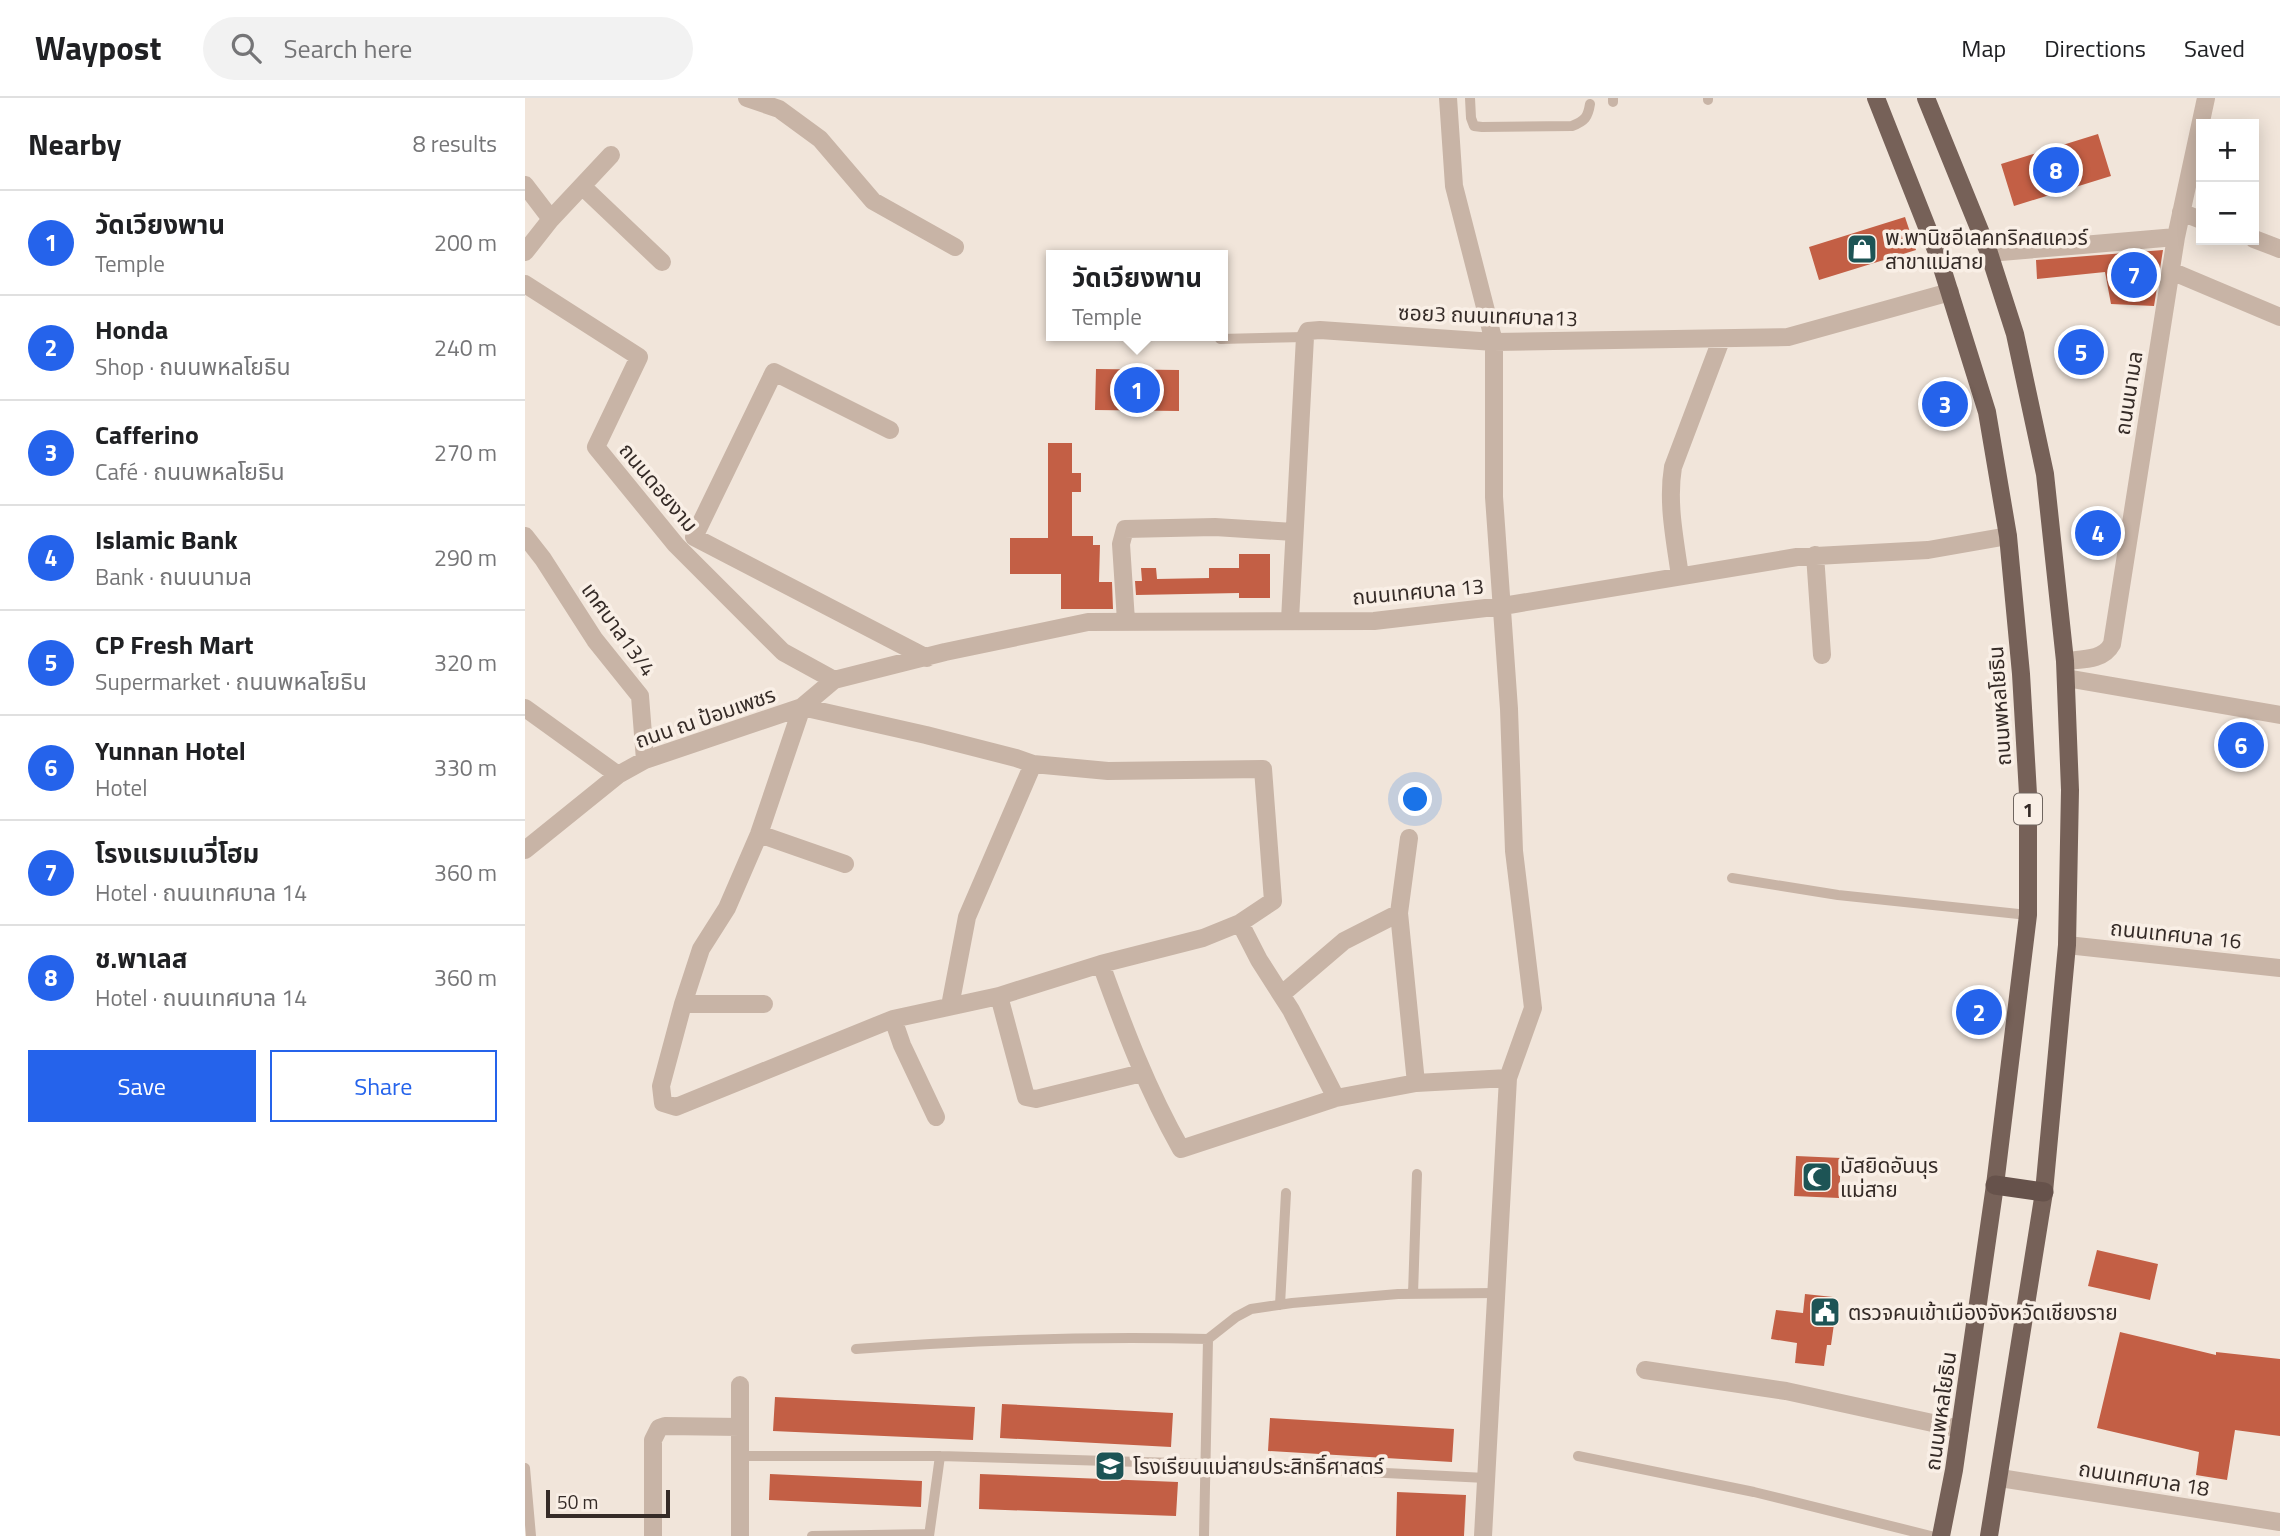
<!DOCTYPE html>
<meta charset="utf-8">
<style>
body{margin:0;font-family:"Titillium Web","Noto Sans Thai",sans-serif;background:#f2f2f2;color:#202124}
.controls{position:absolute;right:21px;top:21px;display:grid;overflow:hidden;border-radius:0px;box-shadow:0 4px 18px #0003}
.controls button{width:63px;height:63px;display:grid;place-items:center;padding:0;border:0;border-bottom:2px solid #e0e0e0;background:#fff;color:#202124;font:35px sans-serif}
.scale{position:absolute;left:21px;bottom:18px;width:124px;box-sizing:border-box;padding-left:7px;border:4px solid #352b27;border-top:0;font-size:19px;line-height:24px;white-space:nowrap;color:#352b27;-webkit-text-stroke:5px #f9efe6;paint-order:stroke}
.you{position:absolute;left:891px;top:702px;width:24px;height:24px;margin:-18px;border:5px solid #fff;border-radius:50%;background:#1a73e8;box-shadow:0 0 0 10px #1a73e833}
.badge{display:grid;place-items:center;width:46px;height:46px;border-radius:50%;background:#2563eb;color:#fff;font-size:23px;font-weight:700}
.pin{position:absolute;translate:-50% -50%;border:4px solid #fff;box-shadow:0 2px 7px #0006}
.popup{position:absolute;left:521px;top:152px;width:182px;height:91px;box-sizing:border-box;display:grid;place-content:center;border-radius:0px;background:#fff;filter:drop-shadow(0 2px 5px #0005);font-size:23px;white-space:nowrap;color:#757577}
.popup b{font-size:26px;color:#202124}
.popup::after{content:'';position:absolute;left:50%;top:100%;margin-left:-14px;border:14px solid transparent;border-top-color:#fff}
.list{margin:0;padding:0;list-style:none}
h2{display:flex;justify-content:space-between;align-items:center;height:91px;margin:0;padding:0 28px;font-size:30px}
h2 small{font-size:23px;font-weight:400;color:#757577}
.list li{display:grid;grid-template-columns:46px 1fr auto;gap:21px;align-items:center;box-sizing:border-box;height:105px;padding:0 28px;border-top:2px solid #e0e0e0}
.list b{display:block;font-size:26px;white-space:nowrap}
.list p{margin:0;font-size:23px;white-space:nowrap;color:#757577}
.list em{font-size:23px;font-style:normal;color:#757577}
.actions{display:flex;gap:14px;padding:21px 28px}
.actions a{flex:1;padding:16px 0;border:2px solid #2563eb;border-radius:0px;text-align:center;font-size:24px;color:#2563eb}
.actions .main{background:#2563eb;color:#fff}
.icon{flex:none;width:38px;height:38px;fill:none;stroke:currentColor;stroke-width:2;stroke-linecap:round;stroke-linejoin:round}
.map{position:relative;flex:none;width:1755px;height:1438px;overflow:hidden}
header{display:flex;align-items:center;gap:42px;box-sizing:border-box;height:98px;padding:0 35px;background:#fff;border-bottom:2px solid #e0e0e0}
header strong{font-size:33px}
nav{display:flex;gap:38px;margin-inline-start:auto;font-size:24px}
.search{width:490px;height:63px;background:#f2f2f2;display:flex;align-items:center;gap:18px;box-sizing:border-box;padding:0 24px;border-radius:38px;color:#757577;font-size:26px}
main{display:flex}
aside{flex:1;background:#fff}
.map>svg:first-child{display:block}
.building{fill:#c35f45}
.lines{fill:none;stroke-linecap:round;stroke-linejoin:round}
.service{stroke:#c8b4a6;stroke-width:10}
.minor{stroke:#c8b4a6;stroke-width:18}
.primary{stroke:#766158;stroke-width:18}
.trunk{stroke:#66524b;stroke-width:19}
.labels{text-anchor:middle;dominant-baseline:central;stroke-width:7;stroke-linejoin:round;paint-order:stroke}
.shield{fill:#f9efe6;stroke:#706660;stroke-width:2}
.shield-label{font-size:19px;font-weight:bold;fill:#352b27}
.poi-label{font-size:21px;fill:#352b27;stroke:#f9efe6;text-anchor:start}
.street-label{font-size:21px;fill:#352b27;stroke:#f9efe6}
</style>
<header>
<strong>Waypost</strong>
<div class="search"><svg class="icon" aria-label="search" viewBox="0 0 24 24"><circle cx="10" cy="10" r="6"/><path d="M15 15l6 6"/></svg>Search here</div>
<nav><a>Map</a><a>Directions</a><a>Saved</a></nav>
</header>
<main>
<aside>
<h2>Nearby<small>8 results</small></h2>
<ul class="list">
<li><span class="badge">1</span><div><b>วัดเวียงพาน</b><p>Temple</p></div><em>200 m</em></li>
<li><span class="badge">2</span><div><b>Honda</b><p>Shop · ถนนพหลโยธิน</p></div><em>240 m</em></li>
<li><span class="badge">3</span><div><b>Cafferino</b><p>Café · ถนนพหลโยธิน</p></div><em>270 m</em></li>
<li><span class="badge">4</span><div><b>Islamic Bank</b><p>Bank · ถนนนามล</p></div><em>290 m</em></li>
<li><span class="badge">5</span><div><b>CP Fresh Mart</b><p>Supermarket · ถนนพหลโยธิน</p></div><em>320 m</em></li>
<li><span class="badge">6</span><div><b>Yunnan Hotel</b><p>Hotel</p></div><em>330 m</em></li>
<li><span class="badge">7</span><div><b>โรงแรมเนวี่โฮม</b><p>Hotel · ถนนเทศบาล 14</p></div><em>360 m</em></li>
<li><span class="badge">8</span><div><b>ช.พาเลส</b><p>Hotel · ถนนเทศบาล 14</p></div><em>360 m</em></li>
</ul>
<div class="actions"><a class="main">Save</a><a>Share</a></div>
</aside>
<div class="map">
<svg width="1755" height="1438" viewBox="0 0 1755 1438">
<rect width="100%" height="100%" fill="#f1e5da"/>
<!-- building -->
<path class="building" d="M1573 36 1586 78 1489 108 1476 66Z
M1380 119 1391 152 1294 182 1284 149Z
M1638 152 1629 208 1586 206 1580 174 1512 181 1511 162Z
M571 271 654 272V313L570 312Z
M523 345H547V375H556V394H547V438H568V447H575L574 484H587L588 511H536V476H485V440H523Z
M714 456H745V500H714V495L611 497 610 483H617L616 470H631L632 481 684 480V470H714Z
M1271 1058 1316 1060 1314 1100 1269 1098Z
M1572 1152 1633 1166 1625 1202 1563 1188Z
M1280 1196 1308 1199 1306 1219H1310L1306 1247H1302L1299 1268 1270 1265 1272 1245 1246 1241 1251 1212 1278 1215Z
M1595 1234 1691 1257V1254L1755 1261V1338L1710 1332 1702 1382 1671 1377 1674 1354 1572 1330Z
M250 1299 450 1309 448 1342 248 1333Z
M477 1306 648 1315 646 1349 475 1340Z
M745 1320 929 1331 927 1364 743 1353Z
M245 1376 397 1383 396 1409 244 1402Z
M455 1376 653 1384 651 1418 454 1411Z
M872 1394 941 1397 939 1438H871Z"/>
<g class="lines">
<!-- service -->
<path class="service" d="M945 0 946 20 949 28 957 29 1047 28C1060 23 1063 19 1065 6
M1183 0V2
M1088 4V0
M695 241 780 239
M1207 780 1313 797 1503 817
M888 1196 892 1076
M755 1207 761 1095
M331 1251C449 1242 565 1238 683 1241L711 1219 726 1211 767 1205 873 1196 971 1195
M215 1358H415L682 1366 961 1380
M1053 1358 1229 1394 1406 1438
M0 1370 6 1438
M287 1438 404 1436
M404 1438 415 1358
M679 1438 683 1241"/>
<!-- minor -->
<path class="minor" d="M222 0 254 11 295 41 348 103 430 149
M923 0 929 88 969 244V399L984 611 989 753 1008 910 983 980 958 1438
M0 87 26 121
M57 88 137 164
M1656 114 1676 122
M1729 141 1755 151
M0 154 26 121 86 57
M1464 155 1651 139
M1646 173 1755 219
M0 186 114 259 71 349 151 447 258 554 309 582
M365 332 249 274 169 439 402 560
M0 438 18 461 70 542 115 598 120 662
M1290 457 1297 557
M1155 478C1150 442 1142 405 1148 369L1196 242
M765 522 780 239 783 233 795 232 969 244 1263 239 1425 194
M601 523 596 446 600 431 690 429 769 434
M1540 563C1557 561 1578 563 1587 546L1651 139 1681 0
M1541 580 1755 617
M277 609 401 637 491 660 508 666 583 673 738 671 748 803 715 825 678 840 576 866 474 898 368 921 151 1009 138 1005 136 988 158 906 176 851 202 810 234 736Z
M0 610 93 677
M234 736 320 766
M884 740 874 815 891 985
M0 752 93 677 120 662 277 609 309 582 420 554 563 524 849 523 978 508 1272 459 1403 452 1483 438
M715 825 734 862 766 912 811 1000
M1542 847 1755 870
M576 866C599 930 622 991 656 1051L811 1000 891 985 983 980
M757 896 819 843 874 815
M474 898 501 999 511 1001 617 975
M158 906H239
M425 908 442 819 508 666
M368 921 377 947 411 1019
M1120 1272 1261 1293 1435 1331
M215 1287V1438
M1475 1380 1755 1424
M128 1438V1342L134 1330 140 1328 215 1329"/>
<!-- primary -->
<path class="primary" d="M1351 0 1413 157 1462 314 1483 438 1496 576 1503 696V817L1470 1087 1429 1372 1416 1438
M1401 0 1464 155 1490 236 1520 376 1540 563 1545 692 1542 847 1519 1094 1464 1438"/>
<!-- trunk -->
<path class="trunk" d="M1470 1087 1519 1094"/>
</g>
<!-- icons -->
<defs>
<g id="shop-square" transform="scale(1.575)"><rect x="-9" y="-9" width="18" height="18" rx="4" fill="#1d5455" stroke="#f9efe6"/><path d="M-5-2.5h2.3a2.7 3.5 0 0 1 5.4 0H5L5.5 6h-11ZM-1.5-2.5h3a1.5 2.3 0 0 0-3 0Z" fill="#fff"/></g>
<g id="mosque-square" transform="scale(1.575)"><rect x="-9" y="-9" width="18" height="18" rx="4" fill="#1d5455" stroke="#f9efe6"/><path d="M3.5-4.9A6 6 0 1 0 3.5 4.9A5 5 0 1 1 3.5-4.9Z" fill="#fff"/></g>
<g id="civic-square" transform="scale(1.575)"><rect x="-9" y="-9" width="18" height="18" rx="4" fill="#1d5455" stroke="#f9efe6"/><path d="M-.6-6.5H3V-4.5H.6V-3L4-1V1h2V6H-6V1h2V-1L-.6-3ZM-1.2 2.5V6h2.4V2.5Z" fill="#fff"/></g>
<g id="school-square" transform="scale(1.575)"><rect x="-9" y="-9" width="18" height="18" rx="4" fill="#1d5455" stroke="#f9efe6"/><path d="M0-5L7-2L0 1L-7-2ZM-4 1L0 2.5L4 1V4Q0 6-4 4Z" fill="#fff"/></g>
</defs>
<g fill-rule="evenodd">
<use href="#shop-square" x="1337" y="151"/>
<use href="#mosque-square" x="1292" y="1079"/>
<use href="#civic-square" x="1300" y="1214"/>
<use href="#school-square" x="585" y="1368"/>
</g>
<g class="labels">
<!-- shield labels -->
<rect class="shield" x="1489" y="695.5" width="28" height="31" rx="5"/>
<g class="shield-label">
<text x="1503" y="711">1</text>
</g>
<!-- poi labels -->
<g class="poi-label">
<text x="1360" y="139">พ.พานิชอีเลคทริคสแควร์<tspan x="1360" dy="24">สาขาแม่สาย</tspan></text>
<text x="1315" y="1067">มัสยิดอันนุร<tspan x="1315" dy="24">แม่สาย</tspan></text>
<text x="1323" y="1214">ตรวจคนเข้าเมืองจังหวัดเชียงราย</text>
<text x="608" y="1368">โรงเรียนแม่สายประสิทธิ์ศาสตร์</text>
</g>
<!-- street labels -->
<g class="street-label">
<text transform="translate(963 217) rotate(2)">ซอย3 ถนนเทศบาล13</text>
<text transform="translate(1603 295) rotate(-81)">ถนนนามล</text>
<text transform="translate(134 389) rotate(50)">ถนนดอยงาม</text>
<text transform="translate(893 493) rotate(-5)">ถนนเทศบาล 13</text>
<text transform="translate(94 531) rotate(54)">เทศบาล13/4</text>
<text transform="translate(1474 608) rotate(-94)">ถนนพหลโยธิน</text>
<text transform="translate(180 619) rotate(-19)">ถนน ณ ป้อมเพชร</text>
<text transform="translate(1651 836) rotate(6)">ถนนเทศบาล 16</text>
<text transform="translate(1415 1313) rotate(-82)">ถนนพหลโยธิน</text>
<text transform="translate(1619 1380) rotate(9)">ถนนเทศบาล 18</text>
</g>
</g>
</svg>
<div class="controls">
<button>+</button>
<button>−</button>
</div>
<div class="scale">50 m</div>
<div class="you"></div>
<div class="pin badge" style="left:612px;top:292px">1</div>
<div class="popup"><b>วัดเวียงพาน</b>Temple</div>
<div class="pin badge" style="left:1454px;top:914px">2</div>
<div class="pin badge" style="left:1420px;top:306px">3</div>
<div class="pin badge" style="left:1573px;top:435px">4</div>
<div class="pin badge" style="left:1556px;top:254px">5</div>
<div class="pin badge" style="left:1716px;top:647px">6</div>
<div class="pin badge" style="left:1609px;top:177px">7</div>
<div class="pin badge" style="left:1531px;top:72px">8</div>
</div>
</main>
